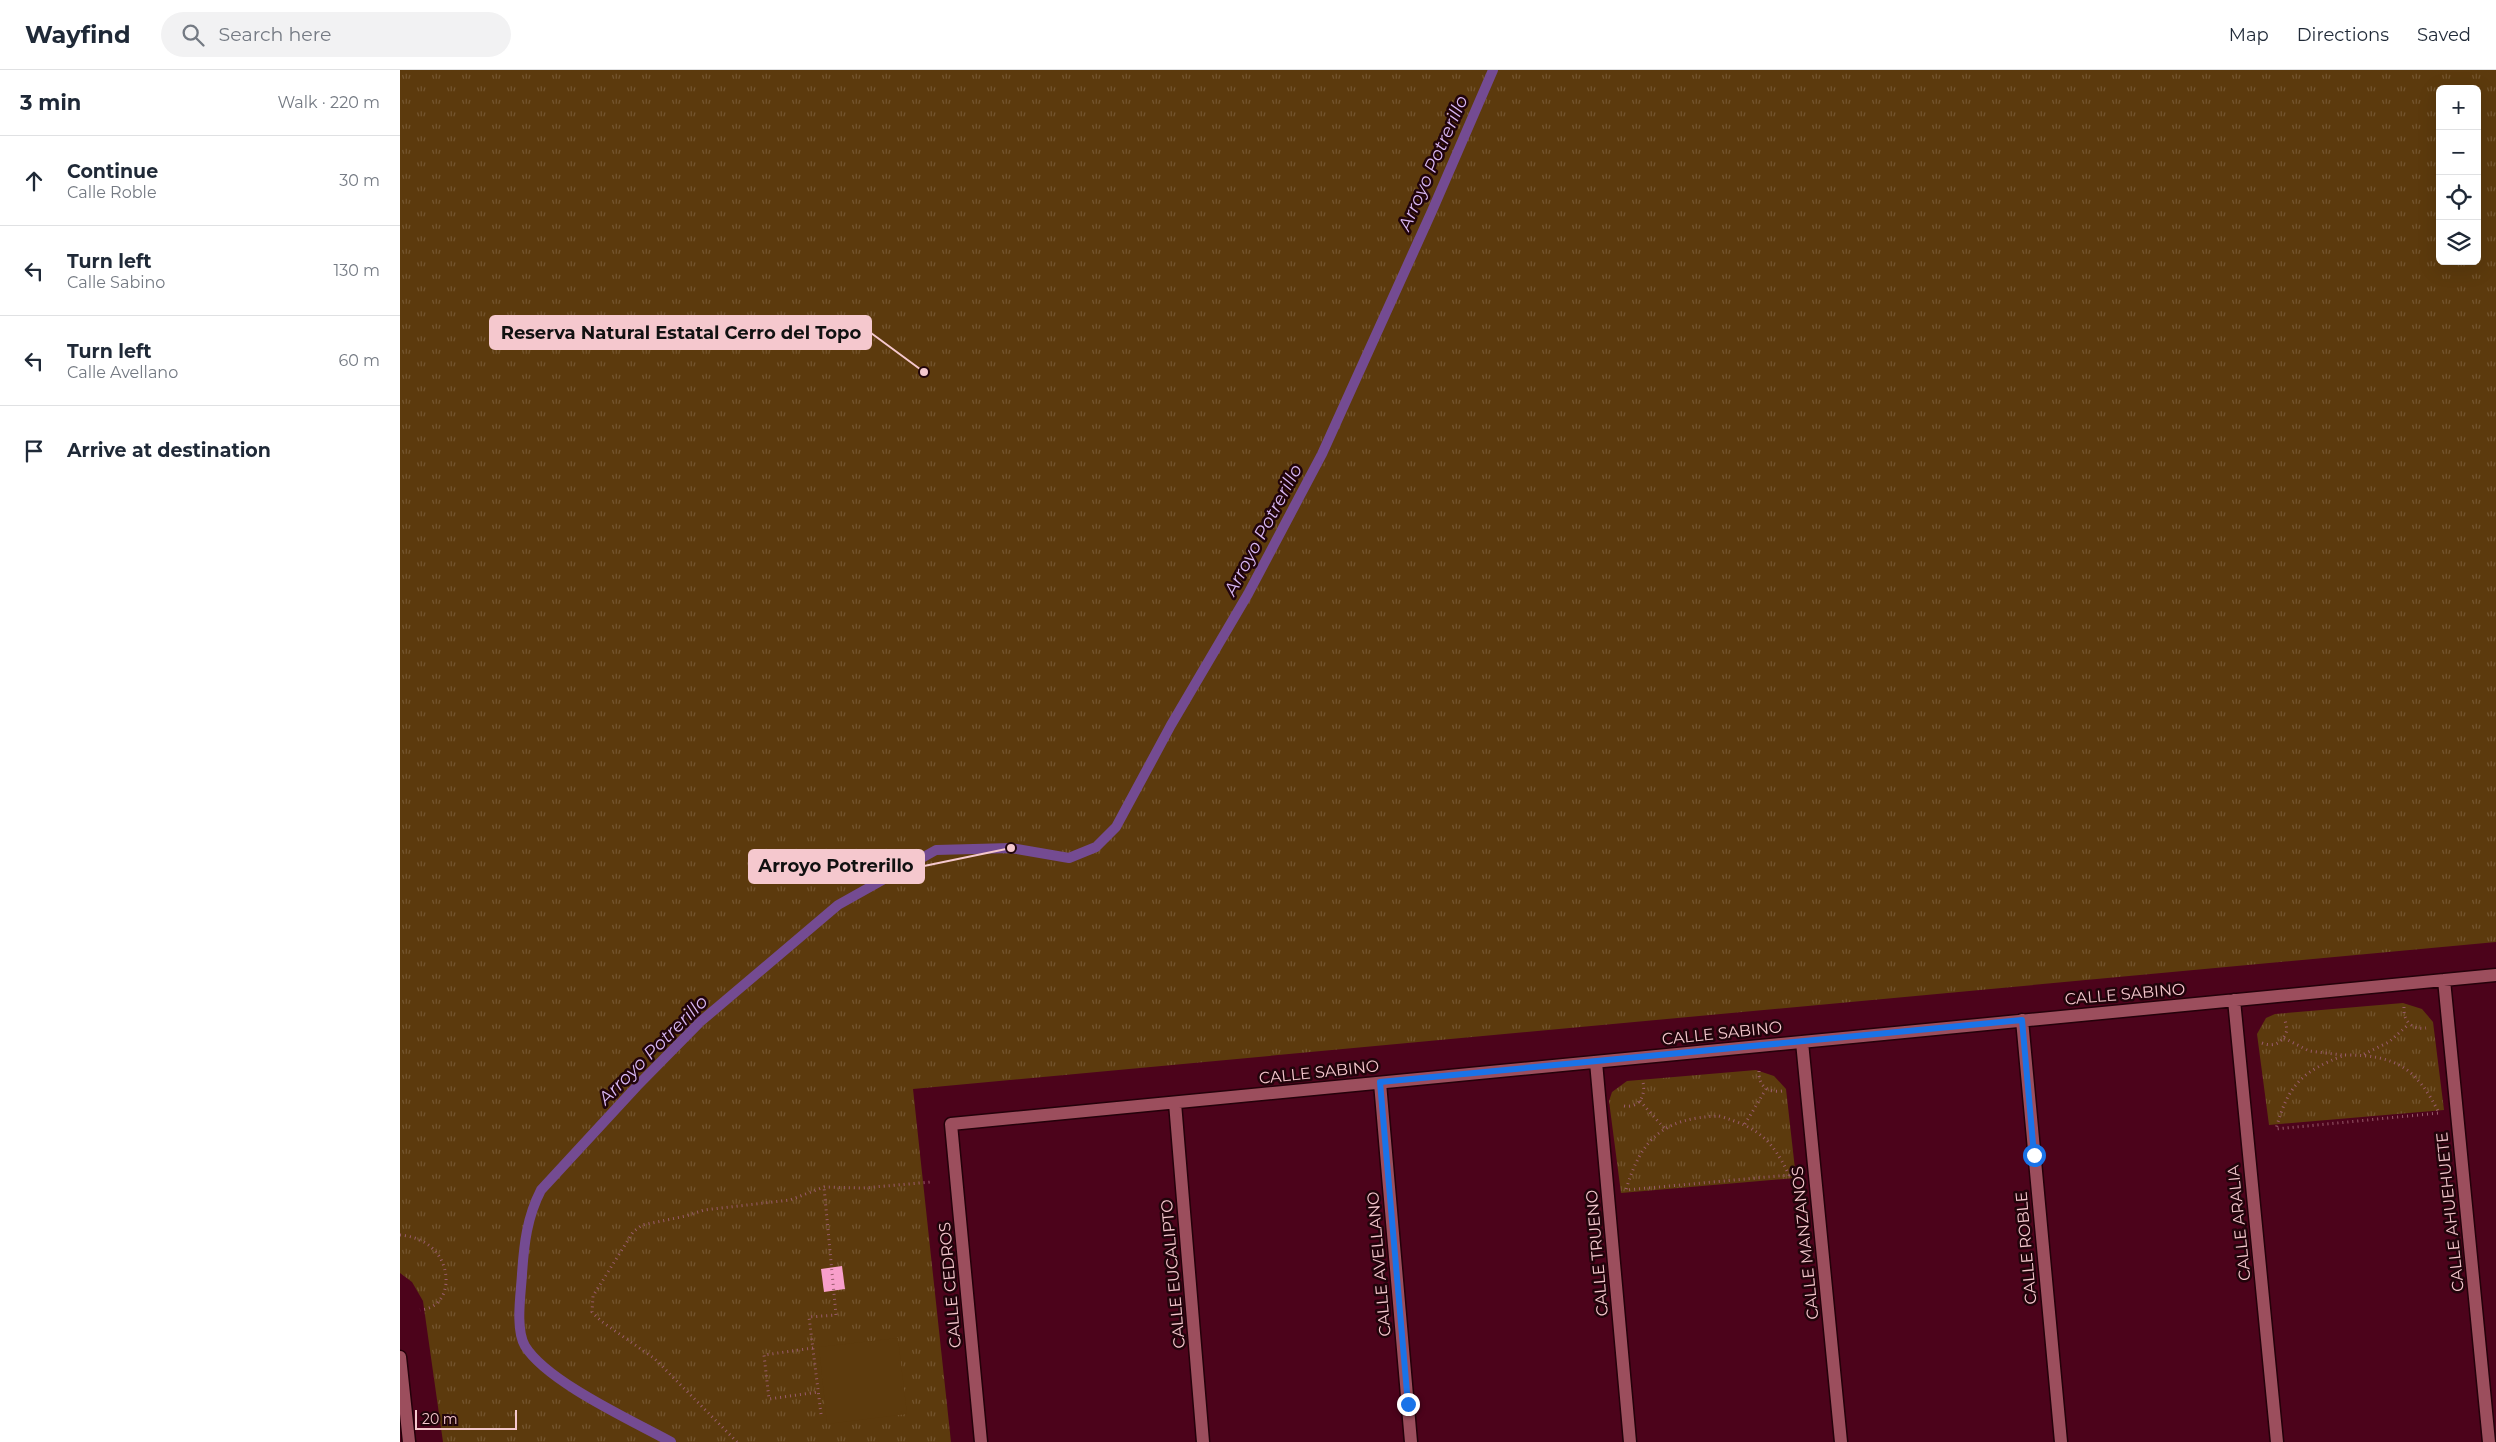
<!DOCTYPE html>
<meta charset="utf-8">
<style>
body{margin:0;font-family:Montserrat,sans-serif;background:#f2f2f3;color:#1f2937}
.controls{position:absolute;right:15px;top:15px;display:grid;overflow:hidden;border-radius:8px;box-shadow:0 5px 20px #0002}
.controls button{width:45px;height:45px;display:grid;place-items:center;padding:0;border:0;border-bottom:1px solid #e0e1e3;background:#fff;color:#1f2937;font:25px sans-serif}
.scale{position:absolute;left:15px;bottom:12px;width:102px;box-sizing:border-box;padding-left:5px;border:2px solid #f5c8ce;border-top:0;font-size:14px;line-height:18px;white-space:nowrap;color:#f5c8ce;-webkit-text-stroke:4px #21040b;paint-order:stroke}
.stop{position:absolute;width:15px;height:15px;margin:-11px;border:4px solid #1a73e8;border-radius:50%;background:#fff}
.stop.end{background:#1a73e8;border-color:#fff;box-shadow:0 1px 5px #0008}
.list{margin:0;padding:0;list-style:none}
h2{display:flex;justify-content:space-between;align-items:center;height:65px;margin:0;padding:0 20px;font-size:21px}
h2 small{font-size:16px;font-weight:400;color:#747a83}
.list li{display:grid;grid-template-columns:32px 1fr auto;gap:15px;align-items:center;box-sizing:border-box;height:90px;padding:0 20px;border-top:1px solid #e0e1e3}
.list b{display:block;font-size:19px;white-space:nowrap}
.list p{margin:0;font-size:16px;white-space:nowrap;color:#747a83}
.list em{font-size:16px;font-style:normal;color:#747a83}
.icon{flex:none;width:28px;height:28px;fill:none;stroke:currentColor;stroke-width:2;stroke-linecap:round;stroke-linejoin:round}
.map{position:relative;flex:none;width:2096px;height:1372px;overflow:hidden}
header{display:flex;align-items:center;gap:30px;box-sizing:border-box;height:70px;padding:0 25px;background:#fff;border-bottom:1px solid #e0e1e3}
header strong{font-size:24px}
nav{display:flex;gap:28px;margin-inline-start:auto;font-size:18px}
.search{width:350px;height:45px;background:#f2f2f3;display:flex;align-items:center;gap:12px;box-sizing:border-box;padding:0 18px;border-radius:28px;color:#747a83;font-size:19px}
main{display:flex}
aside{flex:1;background:#fff}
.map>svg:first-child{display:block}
.grass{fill:url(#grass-tufts);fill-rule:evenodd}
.garden{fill:#5c3a0d}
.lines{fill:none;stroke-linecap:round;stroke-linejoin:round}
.stream{stroke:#744b92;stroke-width:10}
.building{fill:#f89fcb}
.street-casing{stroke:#24010a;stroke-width:15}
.path{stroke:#995c6c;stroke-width:3;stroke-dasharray:1 4;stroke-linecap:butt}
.street{stroke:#9c4e5d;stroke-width:12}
.route{stroke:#1a73e8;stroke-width:6}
.labels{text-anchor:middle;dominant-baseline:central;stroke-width:5;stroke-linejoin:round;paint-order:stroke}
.street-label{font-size:16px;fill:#f5c8ce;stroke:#21040b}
.water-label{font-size:18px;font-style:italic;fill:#d8b7f3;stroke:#21040b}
.leader{fill:none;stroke:#f5c8ce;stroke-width:2}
.callout-dot{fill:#f5c8ce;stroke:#21040b;stroke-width:2}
.callout{fill:#f5c8ce;stroke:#f5c8ce;stroke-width:2}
.callout-label{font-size:18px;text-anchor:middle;font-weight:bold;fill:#111}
</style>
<header>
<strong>Wayfind</strong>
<div class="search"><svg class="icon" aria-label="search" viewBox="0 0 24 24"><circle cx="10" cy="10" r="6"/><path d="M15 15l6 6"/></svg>Search here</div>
<nav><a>Map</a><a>Directions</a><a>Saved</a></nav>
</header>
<main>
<aside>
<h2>3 min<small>Walk · 220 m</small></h2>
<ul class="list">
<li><svg class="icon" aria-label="ahead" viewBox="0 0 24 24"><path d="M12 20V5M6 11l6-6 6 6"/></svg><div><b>Continue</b><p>Calle Roble</p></div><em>30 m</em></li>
<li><svg class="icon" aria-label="left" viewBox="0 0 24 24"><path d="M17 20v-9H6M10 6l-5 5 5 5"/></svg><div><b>Turn left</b><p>Calle Sabino</p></div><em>130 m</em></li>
<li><svg class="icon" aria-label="left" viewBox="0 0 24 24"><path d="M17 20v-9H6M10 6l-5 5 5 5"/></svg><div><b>Turn left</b><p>Calle Avellano</p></div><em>60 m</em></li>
<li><svg class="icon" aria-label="arrive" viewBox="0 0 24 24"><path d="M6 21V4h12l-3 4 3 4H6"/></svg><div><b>Arrive at destination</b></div></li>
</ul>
</aside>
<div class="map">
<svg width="2096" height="1372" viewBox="0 0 2096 1372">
<defs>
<pattern id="grass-tufts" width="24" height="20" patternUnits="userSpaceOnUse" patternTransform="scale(1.25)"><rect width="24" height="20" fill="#5c3a0d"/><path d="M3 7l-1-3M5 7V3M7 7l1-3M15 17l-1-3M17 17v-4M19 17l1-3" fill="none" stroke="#74552f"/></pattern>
</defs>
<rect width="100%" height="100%" fill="#4c031b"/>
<!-- grass -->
<path class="grass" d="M0 0H2096V872L513 1019 551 1372H43L23 1231 12 1212 0 1203ZM2040 19H2077V191H2040Z
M2003 933 2022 939 2033 952 2044 1040 1869 1055 1857 964 1866 948 1875 944Z
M1356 1000 1374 1006 1386 1019 1396 1108 1221 1123 1209 1031 1212 1022 1227 1011Z"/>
<!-- garden -->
<path class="garden" d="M498 1268 507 1344 427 1354 419 1277Z"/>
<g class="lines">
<!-- stream -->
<path class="stream" d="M271 1372C233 1351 147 1312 125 1276 115 1259 121 1223 122 1204 124 1174 127 1147 141 1120L237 1016 300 952 438 835 536 780 611 778 669 788 696 777 716 757 771 655 848 524 922 384 1032 141 1093 0"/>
</g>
<!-- building -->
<path class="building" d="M442 1196 445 1219 424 1222 421 1199Z"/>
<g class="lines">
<!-- street casing -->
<g class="street-casing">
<path id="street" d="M2044 910 2089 1372
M1834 930 1877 1372
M1622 950 1661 1372
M1402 972 1441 1372
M1196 992 1230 1372
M980 1013 1011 1372
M775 1033 803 1372
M0 1287 9 1372
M581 1372 551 1054 2096 905"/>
</g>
<!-- path -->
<path class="path" d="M2004 937C2003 951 2012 960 2026 958
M1884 968 1909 981 1942 985
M1862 973C1875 978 1883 972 1887 960L1885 950
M1964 984 1989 972 2009 954
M1945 985C1995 985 2016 997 2039 1043L1876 1059C1888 1015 1902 1001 1945 985Z
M1359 1001C1358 1016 1368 1023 1382 1021
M1240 1031 1265 1059
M1224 1036C1239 1038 1246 1026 1243 1012
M1319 1046C1357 1057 1372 1069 1389 1105L1226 1120C1241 1068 1264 1048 1319 1046Z
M1345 1054 1366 1019
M0 1165C11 1166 24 1170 32 1178 52 1195 53 1237 20 1240
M413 1278 364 1285 369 1329 418 1322
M421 1344 409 1247 436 1245 424 1117
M337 1372 255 1289 201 1251 192 1242 193 1226 233 1162 242 1155 286 1146 304 1140 390 1130 424 1117 463 1118 531 1112"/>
<!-- street -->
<use href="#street" class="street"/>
</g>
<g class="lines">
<!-- route -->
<path class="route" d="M1008 1334 980 1012 1622 950 1634 1085"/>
</g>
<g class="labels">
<!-- street labels -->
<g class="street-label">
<text transform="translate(1725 924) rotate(-5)">CALLE SABINO</text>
<text transform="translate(1322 963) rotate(-6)">CALLE SABINO</text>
<text transform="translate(919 1002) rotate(-6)">CALLE SABINO</text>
<text transform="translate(2050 1142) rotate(-96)">CALLE AHUEHUETE</text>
<text transform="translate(1839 1153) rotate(-96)">CALLE ARALIA</text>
<text transform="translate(1405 1173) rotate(-96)">CALLE MANZANOS</text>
<text transform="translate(1626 1178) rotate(-95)">CALLE ROBLE</text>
<text transform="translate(1197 1183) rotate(-95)">CALLE TRUENO</text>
<text transform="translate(979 1194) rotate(-95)">CALLE AVELLANO</text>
<text transform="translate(773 1204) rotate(-95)">CALLE EUCALIPTO</text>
<text transform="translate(550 1215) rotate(-95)">CALLE CEDROS</text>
</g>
<!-- water labels -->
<g class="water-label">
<text transform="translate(1033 93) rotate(-66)">Arroyo Potrerillo</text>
<text transform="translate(863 460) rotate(-62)">Arroyo Potrerillo</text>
<text transform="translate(253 980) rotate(-45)">Arroyo Potrerillo</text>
</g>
</g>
<!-- callouts -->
<path class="leader" d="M524 302L471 263M611 778L524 796"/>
<g class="callout-dot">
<circle cx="524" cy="302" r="5"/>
<circle cx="611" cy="778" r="5"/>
</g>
<g class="callout">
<rect x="90" y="246" width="381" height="33" rx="5"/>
<rect x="349" y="780" width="175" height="33" rx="5"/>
</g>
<g class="callout-label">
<text x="281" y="269">Reserva Natural Estatal Cerro del Topo</text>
<text x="436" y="802">Arroyo Potrerillo</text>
</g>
</svg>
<div class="controls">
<button>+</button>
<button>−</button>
<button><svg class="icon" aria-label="locate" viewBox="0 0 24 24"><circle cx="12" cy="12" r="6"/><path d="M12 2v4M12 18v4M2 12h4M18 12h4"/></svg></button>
<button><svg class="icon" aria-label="layers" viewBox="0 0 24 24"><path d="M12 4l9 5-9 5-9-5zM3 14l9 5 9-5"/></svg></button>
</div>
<div class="scale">20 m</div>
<div class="stop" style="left:1634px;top:1085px"></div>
<div class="stop end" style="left:1008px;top:1334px"></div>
</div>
</main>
